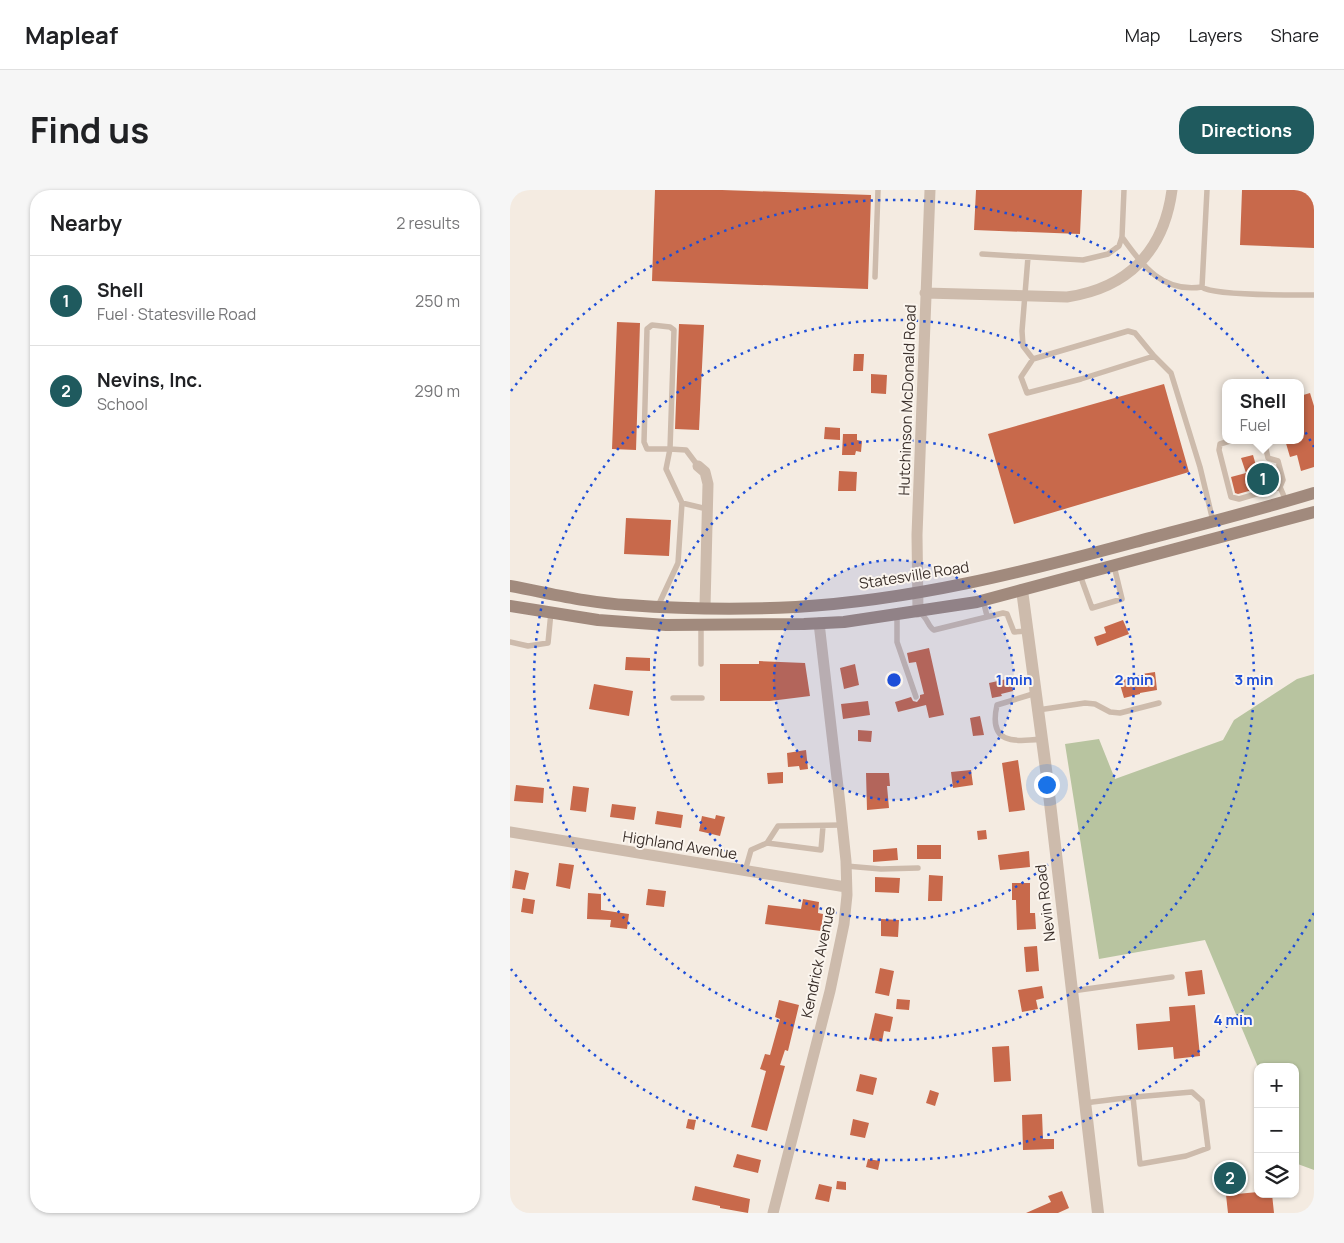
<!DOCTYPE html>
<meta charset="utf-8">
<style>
body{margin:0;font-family:Manrope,sans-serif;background:#f6f6f6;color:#202124}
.controls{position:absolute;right:15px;bottom:15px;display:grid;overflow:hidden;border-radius:10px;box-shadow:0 1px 4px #0004}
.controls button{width:45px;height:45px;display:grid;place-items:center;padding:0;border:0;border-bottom:1px solid #e0e0e0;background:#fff;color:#202124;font:25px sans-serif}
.you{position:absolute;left:536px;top:594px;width:18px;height:18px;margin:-12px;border:4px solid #fff;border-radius:50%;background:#1a73e8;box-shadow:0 0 0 8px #1a73e833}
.badge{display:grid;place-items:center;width:32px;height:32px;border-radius:50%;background:#1f5a5e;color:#fff;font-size:16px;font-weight:700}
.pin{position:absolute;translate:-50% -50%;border:2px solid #fff;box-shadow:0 1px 5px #0006}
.popup{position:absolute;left:712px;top:189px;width:82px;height:65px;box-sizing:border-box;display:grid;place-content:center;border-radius:10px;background:#fff;filter:drop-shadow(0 1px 4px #0005);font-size:16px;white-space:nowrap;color:#757577}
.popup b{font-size:19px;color:#202124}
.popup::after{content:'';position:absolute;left:50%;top:100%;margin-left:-10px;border:10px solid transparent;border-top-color:#fff}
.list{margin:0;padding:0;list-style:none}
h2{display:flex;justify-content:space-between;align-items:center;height:65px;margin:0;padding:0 20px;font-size:21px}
h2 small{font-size:16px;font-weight:400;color:#757577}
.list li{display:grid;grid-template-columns:32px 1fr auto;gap:15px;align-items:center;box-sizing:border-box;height:90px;padding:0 20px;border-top:1px solid #e0e0e0}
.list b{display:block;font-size:19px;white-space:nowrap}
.list p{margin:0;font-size:16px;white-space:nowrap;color:#757577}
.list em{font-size:16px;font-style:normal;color:#757577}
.icon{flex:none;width:28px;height:28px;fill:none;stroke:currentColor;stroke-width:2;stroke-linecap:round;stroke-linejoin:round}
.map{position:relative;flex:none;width:804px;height:1023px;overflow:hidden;border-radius:20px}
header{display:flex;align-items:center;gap:30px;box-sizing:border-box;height:70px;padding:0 25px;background:#fff;border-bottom:1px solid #e0e0e0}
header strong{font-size:24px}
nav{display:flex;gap:28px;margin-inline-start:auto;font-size:18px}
.intro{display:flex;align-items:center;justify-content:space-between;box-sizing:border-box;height:120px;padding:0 30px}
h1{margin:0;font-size:35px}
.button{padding:12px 22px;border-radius:20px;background:#1f5a5e;color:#fff;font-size:18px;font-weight:700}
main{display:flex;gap:30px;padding:0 30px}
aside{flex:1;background:#fff;border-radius:20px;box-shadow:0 1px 4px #0004}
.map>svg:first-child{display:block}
.green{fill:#b8c4a0}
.building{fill:#c8694b}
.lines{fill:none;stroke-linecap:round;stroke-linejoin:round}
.service{stroke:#cdbbac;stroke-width:5.5}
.minor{stroke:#cdbbac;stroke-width:11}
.tertiary{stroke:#cdbbac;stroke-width:12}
.secondary{stroke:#a18a7d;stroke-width:12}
.ring{fill:none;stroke:#1d4ed8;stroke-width:2.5;stroke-dasharray:2.5 5}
.labels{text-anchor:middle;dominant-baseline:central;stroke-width:4;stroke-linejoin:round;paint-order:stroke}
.street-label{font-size:15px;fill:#3b302b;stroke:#fbf5ee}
.centre{fill:#1d4ed8;stroke:#fbf5ee;stroke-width:2.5}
.ring-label{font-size:15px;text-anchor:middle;font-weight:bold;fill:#1d4ed8;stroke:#fbf5ee;stroke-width:4;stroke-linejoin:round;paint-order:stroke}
</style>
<header>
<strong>Mapleaf</strong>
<nav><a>Map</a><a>Layers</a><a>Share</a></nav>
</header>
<div class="intro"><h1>Find us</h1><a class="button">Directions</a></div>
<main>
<aside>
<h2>Nearby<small>2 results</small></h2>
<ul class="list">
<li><span class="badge">1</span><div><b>Shell</b><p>Fuel · Statesville Road</p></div><em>250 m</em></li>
<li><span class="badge">2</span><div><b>Nevins, Inc.</b><p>School</p></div><em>290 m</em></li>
</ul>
</aside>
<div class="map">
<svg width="804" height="1023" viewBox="0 0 804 1023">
<rect width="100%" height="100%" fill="#f4ebe1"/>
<!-- green -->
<path class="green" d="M804 484V980L785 973V877H748L695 750 589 769 555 554 589 549 605 589 713 550 724 530 787 489Z"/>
<!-- building -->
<path class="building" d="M145 0H212L361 5 358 99 142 91Z
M466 0H572L570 44 464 40Z
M732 0H804V58L730 55Z
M107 132 130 133 126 260 102 259Z
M169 134 194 135 189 240 165 239Z
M344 164H354L353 181H343Z
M361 184 377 185 376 204 361 203Z
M654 194 679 282 504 334 478 244Z
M800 203 804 216V277L791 281 787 265 780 267 775 250H790V206Z
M315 237 330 238V250L314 249Z
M333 244H347V250L352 251 351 262 346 261 345 265H332Z
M743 265 747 279 764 275 768 290 767 293 728 304 725 303 721 287 736 283 731 268Z
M329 281 347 282 346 301H328Z
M116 328 161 330 159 366 114 364Z
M613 430 619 444 587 456 584 447 596 443 594 437Z
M419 458 434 525 419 528 416 515 388 522 385 512 401 507 403 511 407 512 410 508V505L414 504 406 472 399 473 397 463Z
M116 467 140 468V481L115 480Z
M249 471 295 473 300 506 260 511H210V474H249Z
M345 474 349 495 334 499 330 478Z
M645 482 647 500 630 503V504L614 508 609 491 632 484Z
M501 488 503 501 491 504 492 506 482 508 479 493Z
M84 494 123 501 119 526 79 519Z
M358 511 360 525 333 529 331 514Z
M470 526 474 545 463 546 460 528Z
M348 540 362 541 361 552 348 551Z
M296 560 298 579 290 580 289 576 278 577 277 563Z
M508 570 515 620 499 622 492 573Z
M461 580 463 595 443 598 441 582Z
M273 582V593L258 594 257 583Z
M356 583H379L380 596H377L379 618 357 620Z
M6 595 34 598 33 613 4 611Z
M63 596 79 598 76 622 60 620Z
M102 614 126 617 124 630 100 627Z
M147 621 173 625 171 638 145 634Z
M206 625 215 627 210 646 189 641 192 626 205 629Z
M476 640 477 649 468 650 467 641Z
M407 655H431V669H407Z
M387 658 388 670 363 672V660Z
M519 661 520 677 490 680 488 665Z
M49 673 64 675 60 699 46 696Z
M5 680 19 683 15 700 2 698Z
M419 685 433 686 432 711H418Z
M365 687 390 688 389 703 365 702Z
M502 693H520V723H525L526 739 507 740 506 710H502Z
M138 699 156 701 154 717 136 715Z
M78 703 91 704V720L119 724 117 739 100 737 101 730 77 729Z
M13 708 25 710 23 724 11 722Z
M293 709 309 712 308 723 313 724 311 741 255 734 258 715 291 719Z
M371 729 389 730 388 747 371 746Z
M527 756 529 781 516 782 514 757Z
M370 778 384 781 379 806 365 803Z
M692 780 695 804 678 806 675 782Z
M532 796 534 808 526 810 528 819 512 822 508 800Z
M387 809 400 810 399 820 386 819Z
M269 810 289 815 278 861 275 860 270 875 275 876 257 941 241 937 256 881 250 879 255 864 260 865 270 829 265 827Z
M685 815 690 866 664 869 663 857 628 860 626 834 660 831 659 817Z
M365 823 383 827 380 842 374 841 372 852 359 849Z
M499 856 501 891 484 892 482 857Z
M350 884 367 888 363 905 346 901Z
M420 900 429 903 425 916 416 913Z
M532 924 533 949H544V959L513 960 512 925Z
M178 929 186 930 184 940 176 938Z
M343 929 359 933 355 948 340 945Z
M227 964 251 970 248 983 223 977Z
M358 969 370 971 368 980 356 977Z
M327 991 336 992V1000L326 999Z
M309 994 322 997 319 1012 305 1009Z
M185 996 240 1009 238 1023 210 1018V1016L182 1010Z
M552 1001 559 1018 548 1023H516L541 1012 538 1006Z
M748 1002V1004H762L764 1023H718L716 1005Z"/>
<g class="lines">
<!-- service -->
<path class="service" d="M697 0 692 97C703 106 784 105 804 105
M612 47C633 76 652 103 692 97
M472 64 573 70 598 64 609 56 612 47 614 0
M518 67 512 141 513 156 523 169
M365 87 368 0
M644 166 571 189 517 203 511 187 523 169 618 141 625 143 644 166 661 183 690 277 703 331
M723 250 710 254 709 260 721 307 729 309 770 297 776 311
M754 250 758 268 768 271 773 290 770 297
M188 276 176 260 160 259 164 140 160 137 142 135 137 139 134 252 137 259H160L156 279 172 313 197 319
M570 385 582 418 612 409 604 376
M473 410 477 426
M148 416 168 373 172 313
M410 423C418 428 418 437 424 440L493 423 497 424 504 442 518 441
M387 425V452L406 507
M0 452 18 456 38 453 41 422
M191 474V435
M526 503 487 515C478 554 503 552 532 549
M163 508H192
M528 520 575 513 585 514 600 522 610 523 649 513
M257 653 311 660 313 636
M336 676 371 679 408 678
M235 681 241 660 257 653 268 636 332 635
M562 801 662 787
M575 913C610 908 646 905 682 902L692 911 698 958 676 966 630 974 623 907"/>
<!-- minor -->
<path class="minor" d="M415 103 557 107C618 98 654 61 662 0
M188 276 195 282 198 294 195 417
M408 422 407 345 420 0
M0 642 336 697
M263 1023 320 801 334 734 337 705 336 671 330 614 309 433"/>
<!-- tertiary -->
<path class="tertiary" d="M512 400 537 587 588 1023"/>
<!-- secondary -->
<path class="secondary" d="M0 396C39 403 78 413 118 415 173 419 231 420 286 417 402 410 514 382 625 352 685 336 745 321 804 303
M0 416 88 430 156 435 294 434 334 432 467 412 804 322"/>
</g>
<!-- distance rings -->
<circle cx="384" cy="490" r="120" fill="#1d4ed8" fill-opacity=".12"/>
<g class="ring">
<circle cx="384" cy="490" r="120"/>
<circle cx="384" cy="490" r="240"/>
<circle cx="384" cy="490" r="360"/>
<path d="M804 723A480 480 0 0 1 1 779M1 201A480 480 0 0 1 804 257"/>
</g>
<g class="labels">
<!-- street labels -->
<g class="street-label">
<text transform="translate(397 210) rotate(-88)">Hutchinson McDonald Road</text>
<text transform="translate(404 385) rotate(-9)">Statesville Road</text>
<text transform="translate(170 655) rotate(9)">Highland Avenue</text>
<text transform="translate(535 713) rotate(-97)">Nevin Road</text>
<text transform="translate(308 772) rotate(-78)">Kendrick Avenue</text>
</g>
</g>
<circle cx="384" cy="490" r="8" class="centre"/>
<g class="ring-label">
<text x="504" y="495">1 min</text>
<text x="624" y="495">2 min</text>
<text x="744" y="495">3 min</text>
<text x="723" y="835">4 min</text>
</g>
</svg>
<div class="controls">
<button>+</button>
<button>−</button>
<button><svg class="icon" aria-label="layers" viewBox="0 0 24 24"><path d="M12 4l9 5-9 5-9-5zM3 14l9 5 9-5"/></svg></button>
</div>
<div class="you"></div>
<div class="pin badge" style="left:753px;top:289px">1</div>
<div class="popup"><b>Shell</b>Fuel</div>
<div class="pin badge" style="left:720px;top:988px">2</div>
</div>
</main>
